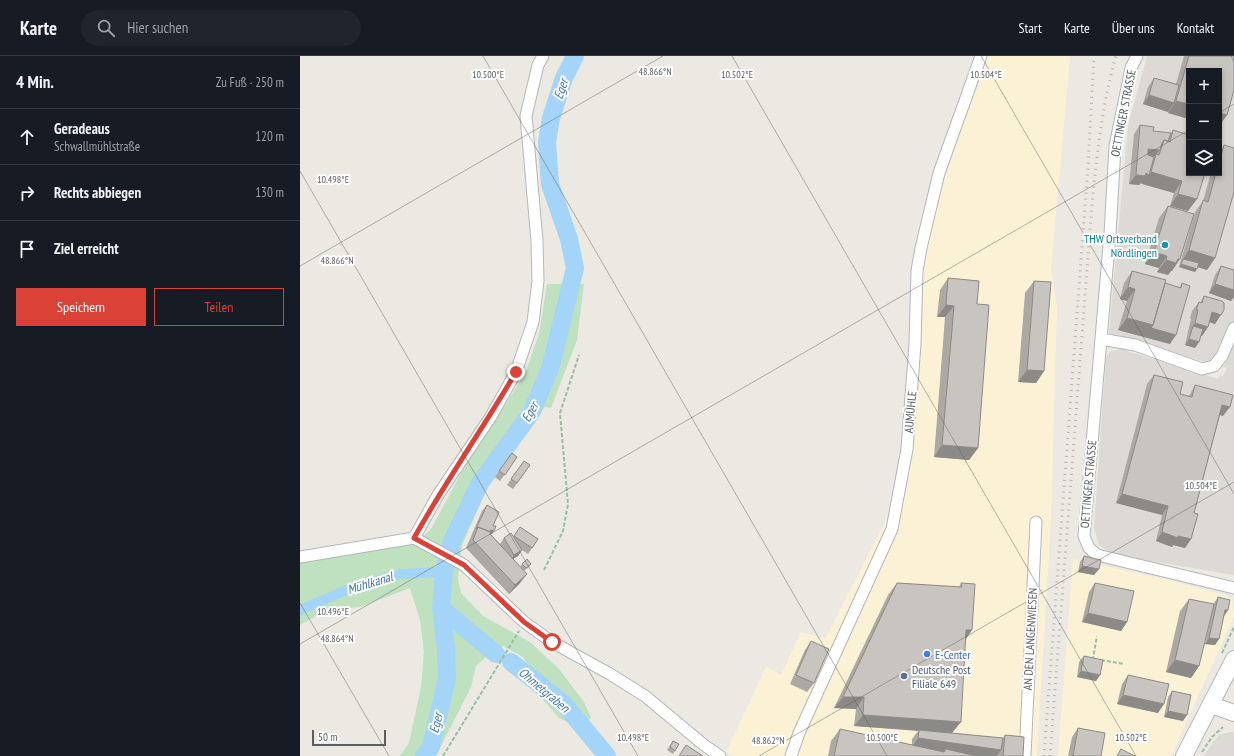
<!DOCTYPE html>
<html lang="de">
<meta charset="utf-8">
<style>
body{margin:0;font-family:"PT Sans Narrow",sans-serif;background:#20242c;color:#f1f3f6}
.controls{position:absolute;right:12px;top:12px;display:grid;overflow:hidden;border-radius:0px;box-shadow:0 2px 6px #0003}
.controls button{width:36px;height:36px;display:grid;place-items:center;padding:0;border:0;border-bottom:1px solid #363941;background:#171b24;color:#f1f3f6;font:20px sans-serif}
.scale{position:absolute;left:12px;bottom:10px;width:74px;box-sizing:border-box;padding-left:4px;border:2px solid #595d61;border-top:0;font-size:11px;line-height:14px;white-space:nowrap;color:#595d61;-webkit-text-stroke:3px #fff;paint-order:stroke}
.stop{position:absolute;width:12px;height:12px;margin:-9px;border:3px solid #db4237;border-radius:50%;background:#fff}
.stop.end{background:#db4237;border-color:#fff;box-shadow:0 1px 4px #0008}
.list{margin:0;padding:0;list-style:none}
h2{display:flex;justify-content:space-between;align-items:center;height:52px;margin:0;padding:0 16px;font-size:17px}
h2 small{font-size:13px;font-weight:400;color:#9ea1a6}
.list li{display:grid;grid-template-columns:26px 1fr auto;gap:12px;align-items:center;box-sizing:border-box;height:56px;padding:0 16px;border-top:1px solid #363941}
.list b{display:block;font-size:15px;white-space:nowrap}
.list p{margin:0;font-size:13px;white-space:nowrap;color:#9ea1a6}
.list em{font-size:13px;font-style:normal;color:#9ea1a6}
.actions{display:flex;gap:8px;padding:12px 16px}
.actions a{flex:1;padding:9px 0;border:1px solid #db4237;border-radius:0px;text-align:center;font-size:14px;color:#db4237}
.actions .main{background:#db4237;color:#fff}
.icon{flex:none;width:22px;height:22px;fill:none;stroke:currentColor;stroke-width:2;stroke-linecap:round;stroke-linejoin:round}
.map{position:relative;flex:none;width:934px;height:700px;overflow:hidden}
header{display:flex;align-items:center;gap:24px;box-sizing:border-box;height:56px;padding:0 20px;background:#171b24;border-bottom:1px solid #363941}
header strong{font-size:19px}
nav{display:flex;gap:22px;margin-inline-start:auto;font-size:14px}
.search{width:280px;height:36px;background:#20242c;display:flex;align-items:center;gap:10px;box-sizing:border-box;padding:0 14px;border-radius:22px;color:#9ea1a6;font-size:15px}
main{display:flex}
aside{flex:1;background:#171b24}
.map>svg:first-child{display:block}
.commercial{fill:#fbf2d6}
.industrial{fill:#dddad5;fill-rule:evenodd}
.green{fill:#bfe1bf}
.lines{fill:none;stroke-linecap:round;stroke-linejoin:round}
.canal{stroke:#a4d4f8;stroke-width:10}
.river{stroke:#a4d4f8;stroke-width:18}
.street-casing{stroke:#b3b6bb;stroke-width:13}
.secondary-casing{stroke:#b2b6ba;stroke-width:18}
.path{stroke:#97bfa3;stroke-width:2;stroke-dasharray:4 2;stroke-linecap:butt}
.street{stroke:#fff;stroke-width:11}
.secondary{stroke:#fff;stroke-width:16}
.rail{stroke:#b1b2b2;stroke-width:3;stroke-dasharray:1 5;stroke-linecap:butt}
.wall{fill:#aca9a5}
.shaded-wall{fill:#8c8a86}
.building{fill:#c8c5c0;stroke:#8c8a86}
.route{stroke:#db4237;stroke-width:5}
.ticks{fill:none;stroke:#595d61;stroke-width:1;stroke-opacity:0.45}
.culture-dot{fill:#0f9aa8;stroke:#fff;stroke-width:1.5}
.shop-dot{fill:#3f7fe0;stroke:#fff;stroke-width:1.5}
.service-dot{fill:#5c6f8a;stroke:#fff;stroke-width:1.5}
.labels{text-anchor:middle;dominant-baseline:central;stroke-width:4;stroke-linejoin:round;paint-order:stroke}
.street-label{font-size:12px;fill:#595d61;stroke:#fff}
.culture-label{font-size:12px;fill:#0d838f;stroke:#fff;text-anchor:end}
.shop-label{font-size:12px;fill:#366cbe;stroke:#fff;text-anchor:start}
.service-label{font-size:12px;fill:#4e5e75;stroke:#fff;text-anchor:start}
.water-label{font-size:13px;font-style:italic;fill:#4376a7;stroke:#fff}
.ticks-label{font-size:10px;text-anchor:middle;fill:#595d61;stroke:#fff;stroke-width:4;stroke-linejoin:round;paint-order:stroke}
</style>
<header>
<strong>Karte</strong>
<div class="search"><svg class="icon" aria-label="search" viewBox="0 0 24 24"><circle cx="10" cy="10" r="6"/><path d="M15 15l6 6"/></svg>Hier suchen</div>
<nav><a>Start</a><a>Karte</a><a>Über uns</a><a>Kontakt</a></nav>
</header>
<main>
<aside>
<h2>4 Min.<small>Zu Fuß · 250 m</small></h2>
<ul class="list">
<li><svg class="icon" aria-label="ahead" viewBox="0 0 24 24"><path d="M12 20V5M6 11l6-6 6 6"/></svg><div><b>Geradeaus</b><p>Schwallmühlstraße</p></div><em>120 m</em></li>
<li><svg class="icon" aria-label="right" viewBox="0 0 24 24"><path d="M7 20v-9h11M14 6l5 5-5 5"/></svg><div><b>Rechts abbiegen</b></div><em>130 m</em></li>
<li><svg class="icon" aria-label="arrive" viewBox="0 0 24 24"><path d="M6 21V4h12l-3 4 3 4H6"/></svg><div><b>Ziel erreicht</b></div></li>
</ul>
<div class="actions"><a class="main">Speichern</a><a>Teilen</a></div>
</aside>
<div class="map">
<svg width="934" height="700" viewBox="0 0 934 700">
<rect width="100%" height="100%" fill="#ebe9e1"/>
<!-- commercial -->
<path class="commercial" d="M685 0H770L751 212 757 251 751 463 737 700H434L426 696 466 611 481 619 501 576 525 583 604 429 624 183Z
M773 503 872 525 924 539 933 545 934 561 871 700H758Z"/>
<!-- industrial -->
<path class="industrial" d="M847 0H934V281L921 310 813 281 809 276 828 70ZM889 15H919V117H889Z
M934 286V519L833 502 809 496 799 489 794 471 806 302 810 296 821 293 918 323 920 319 923 320 927 312 923 311Z
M930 676H934V700H903L919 679Z"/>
<!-- green -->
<path class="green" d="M247 228H284L277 284 251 352 245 351 196 413 162 489 158 522 161 537 183 560 230 586 259 613 284 646 291 662 281 673 259 662 239 639 230 612 223 601 203 590 187 600 176 610 171 631 136 700H100L109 687 121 631 124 596 120 564 110 532 60 551 27 554 0 569V504L91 487 114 488 131 473 164 412 225 318 239 278Z"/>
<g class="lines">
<!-- canal -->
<path class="canal" d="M0 554 49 533 101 518 144 516"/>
<!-- river -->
<path class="river" d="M141 552 196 598
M211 606 263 647 307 700
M124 700 131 691 147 622 146 592 141 552 144 516 152 485 180 427 231 357 250 313 275 212 269 183 250 128 247 86 251 62 264 22 275 0"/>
<!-- street casing -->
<g class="street-casing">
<path id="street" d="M837 0 831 12 815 90 810 178 784 480 789 492 797 499 934 532
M801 283 835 289 902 313 914 310 922 300 934 272
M114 482 138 439 190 362 216 316 233 266 238 225 237 185 226 60 238 9 243 0
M0 501 114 482 164 509 224 566 252 586 310 618 345 640 404 689 420 700
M491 700 499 677 592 473 607 393 615 288 617 215 621 192 639 117 681 0
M725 700 736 466"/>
</g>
<!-- secondary casing -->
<g class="secondary-casing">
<path id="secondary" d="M911 649 934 657
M884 700 934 603"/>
</g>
<!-- path -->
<path class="path" d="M244 514 263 475 268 448 260 357 279 299
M922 597 934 571
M795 603 793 602 797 580
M801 604 824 608
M902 696 912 681 923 671
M143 700 219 575"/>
<!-- street -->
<use href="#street" class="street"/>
<!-- secondary -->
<use href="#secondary" class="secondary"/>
<!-- rail -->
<path class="rail" d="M744 700 788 111 794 0
M750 700 792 148C797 98 802 49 816 0"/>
</g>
<!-- wall -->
<path class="wall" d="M884 0H934L927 59 919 70V15L889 63 868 57 869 55 868 56 843 48 848 31 854 22 876 28Z
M840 69 853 75 871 77 873 74 888 155 870 150 874 137 841 127 839 129 829 128 834 78Z
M924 89 915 202 907 214 897 211 895 216 879 211 895 156 903 145 911 117H919V97Z
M868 150 872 215H871L868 219 857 216 859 212 845 208 859 162Z
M921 210 934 214V241L931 245 909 237 915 219Z
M832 215 865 227 879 232 882 227 870 288 818 274 827 245 820 243 824 227Z
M648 222 677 248 678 392 669 404 634 401 645 261H637L640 234Z
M734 225 744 315 736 327 718 326 725 237Z
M904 240 918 263 915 268 909 266 908 271 902 280H901L899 286 895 292 885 289 891 263H890L892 255 899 246 900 247Z
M854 319 880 338 889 340 895 329 923 360 920 359 894 457 891 483 885 492 873 489 872 491 856 485 862 459 816 447 847 328Z
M212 397 217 401 200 425 195 421Z
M224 405 230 409 213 433 207 429Z
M187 449 193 470 191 479 200 488 204 482 214 480 220 471 238 483 228 498 222 494 218 500 213 503 220 511 222 508 229 511 224 515 227 518 220 527 209 538 166 492 182 455Z
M784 500 799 513 794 519 778 516 780 506Z
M597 527 659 531 661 527 666 583 652 677 703 682 705 679 723 700H528L531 685 540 673 612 689V683L618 675 554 670 556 653 534 652 588 539Z
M795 527 827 566 821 575 782 566 789 536Z
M918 541 928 554 924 560 915 589 905 588 914 547Z
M889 543 899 610 891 622 866 616 880 555Z
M511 585 514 627 507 636 490 628 505 594Z
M784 600 800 619 796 625 777 621 779 606Z
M828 619 858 657 817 648 822 628Z
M872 635 883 665 864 661 868 641Z
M778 672 801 700H768L772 681Z
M373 685 375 695 373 698 367 694Z"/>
<!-- shaded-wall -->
<path class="shaded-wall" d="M849 39 874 47 868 56 843 48Z
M876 45 889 48V63L868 57Z
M919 57 927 59 919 70Z
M848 93 860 94 852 103 842 102Z
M851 116 882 125 874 137 842 128Z
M846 117 849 119 842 128 841 127 839 129 829 128 836 119Z
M878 138 897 143 888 155 870 150Z
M889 194 915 202 907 214 882 206 883 203Z
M854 196 867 200 859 212 845 208Z
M878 203H880L872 215H871L868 219 857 216 866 204Z
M881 208 897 213 895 216 879 211Z
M915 228 934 234V241L931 245 909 237Z
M828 231 835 233 827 245 820 243Z
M646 249 654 250 645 261H637Z
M924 254 915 268 906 265 912 256Z
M827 262 853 269 876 279 870 288 818 274Z
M895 267 908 271 902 280 891 277 893 270 888 276Z
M889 283 899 286 895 292 885 289Z
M727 314 744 315 736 327 718 326Z
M922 349 930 351 923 360 916 358Z
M642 389 678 392 669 404 634 401Z
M822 438 868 450 862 459 816 447Z
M191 474 194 475 189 481 188 480Z
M862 476 878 480 891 483 885 492 873 489 872 491 856 485Z
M222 494 218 500 210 505 214 499Z
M782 510 799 513 794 519 778 516Z
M227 518 220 527 209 538 215 529Z
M925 554H928L924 560Z
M788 557 827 566 821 575 782 566Z
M666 574H672L664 586Z
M909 582 919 583 915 589 905 588Z
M875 604 899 610 891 622 866 616Z
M781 615 800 619 796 625 777 621Z
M823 639 864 648 858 657 817 648Z
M543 641H564L556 653 534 652Z
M868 655 887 659 883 665 864 661Z
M563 659 661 666 652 677 554 670Z
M618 682 701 694 697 700H676L646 693 644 696 612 691Z"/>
<!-- building -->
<path class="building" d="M889 0H934V34L927 59 919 57V15H889V48L876 45Z
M854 22 879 29 874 47 849 39Z
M840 69 854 71 853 75 871 77 868 85 864 84 862 87 860 94 848 93V99L854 101 849 119 846 117 845 120 836 119Z
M873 74 889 79V117H905L897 143 878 138 882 125 851 116 856 98 859 99 864 84 870 86Z
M924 89 934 92V136L915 202 889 194 903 144 908 146 916 117H919V107Z
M868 150 894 158 880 203H878L876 207 866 204 867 200 854 196Z
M883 203 899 207 897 213 881 208Z
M921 210 934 214V234L915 228Z
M832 215 866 224 853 269 827 262 835 233 828 231Z
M648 222 679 225 677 248 689 249 678 392 642 389 654 250 646 249Z
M734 225 751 226 744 315 727 314Z
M865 227 881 232 882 227 890 230 876 279 851 272 853 269Z
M904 240 922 245 924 247V254L921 259 912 256 908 271 895 267 898 254H896L899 246 902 247Z
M893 270 903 273 899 286 889 283Z
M854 319 883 326 880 338 892 341 895 329 933 339 930 351 922 349 894 457 898 458 891 483 878 480V482L862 476 868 450 822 438Z
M212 397 217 401 205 419 199 415Z
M224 405 230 409 217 427 211 423Z
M187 449 199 456 193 470H196L194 475 191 474 190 476 178 471 176 473Z
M178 471 191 476 190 478 227 518 215 529 173 484Z
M220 471 238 483 232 492 214 480Z
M211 477 222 494 214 499 204 482Z
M784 500 801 504 799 513 782 510Z
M227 503 231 508 226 512 222 508Z
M597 527 662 531 661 527 675 528 672 574H666L661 666 563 659 564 641H543Z
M795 527 834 535 827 566 788 557Z
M918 541 930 544 928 554H925L919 583 909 582Z
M889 543 914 548 899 610 875 604Z
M511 585 529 593 514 627 496 619Z
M784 600 803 604 800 619 781 615Z
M828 619 869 628 864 648 823 639Z
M872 635 891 639 887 659 868 655Z
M778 672 805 677 801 700H773Z
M540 673 644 696 646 693 676 700H534Z
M619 674 703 682 701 694 618 682Z
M705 679 724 681 723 700H703Z
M373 685 379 688 375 695 370 691Z
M386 689 403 700H379Z
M821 693 835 700H817Z"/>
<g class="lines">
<!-- route -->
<path class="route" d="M216 316C183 372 146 425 114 482L164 509 224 566 252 586"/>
</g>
<!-- ticks -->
<path class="ticks" d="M183 0 587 700M432 0 836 700M681 0 934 438M931 0 934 6M919 57 934 48M0 115 338 700M0 210 363 0M0 547 89 700M0 588 889 74M459 700 934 426"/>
<!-- markers -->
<circle class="culture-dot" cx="865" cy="189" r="4"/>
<circle class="shop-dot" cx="627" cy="598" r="4"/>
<circle class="service-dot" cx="604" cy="620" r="4"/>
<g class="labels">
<!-- street labels -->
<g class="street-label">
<text transform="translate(823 57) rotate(-79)">OETTINGER STRASSE</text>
<text transform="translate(610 356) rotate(-85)">AUMÜHLE</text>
<text transform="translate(788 428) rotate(-85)">OETTINGER STRASSE</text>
<text transform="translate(730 583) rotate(-87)">AN DEN LANGENWIESEN</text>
</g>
<!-- culture labels -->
<g class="culture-label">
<text x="857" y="182">THW Ortsverband<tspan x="857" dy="14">Nördlingen</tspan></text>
</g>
<!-- shop labels -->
<g class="shop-label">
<text x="635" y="598">E-Center</text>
</g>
<!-- service labels -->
<g class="service-label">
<text x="612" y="613">Deutsche Post<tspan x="612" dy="14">Filiale 649</tspan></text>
</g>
<!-- water labels -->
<g class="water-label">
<text transform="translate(261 33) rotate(-71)">Eger</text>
<text transform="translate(230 356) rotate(-61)">Eger</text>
<text transform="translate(70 527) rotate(-17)">Mühlkanal</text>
<text transform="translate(244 634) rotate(40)">Ohmetgraben</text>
<text transform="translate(136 667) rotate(-77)">Eger</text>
</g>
</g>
<g class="ticks-label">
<text x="355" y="19">48.866°N</text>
<text x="188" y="22">10.500°E</text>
<text x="437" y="22">10.502°E</text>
<text x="686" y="22">10.504°E</text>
<text x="33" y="127">10.498°E</text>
<text x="37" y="208">48.866°N</text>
<text x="901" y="433">10.504°E</text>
<text x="33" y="559">10.496°E</text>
<text x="37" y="586">48.864°N</text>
<text x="333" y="685">10.498°E</text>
<text x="582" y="685">10.500°E</text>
<text x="831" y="685">10.502°E</text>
<text x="468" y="688">48.862°N</text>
</g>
</svg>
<div class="controls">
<button>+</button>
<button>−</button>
<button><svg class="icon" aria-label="layers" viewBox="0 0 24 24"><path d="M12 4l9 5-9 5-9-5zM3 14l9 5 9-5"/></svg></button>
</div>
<div class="scale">50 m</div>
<div class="stop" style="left:252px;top:586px"></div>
<div class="stop end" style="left:216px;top:316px"></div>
</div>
</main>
